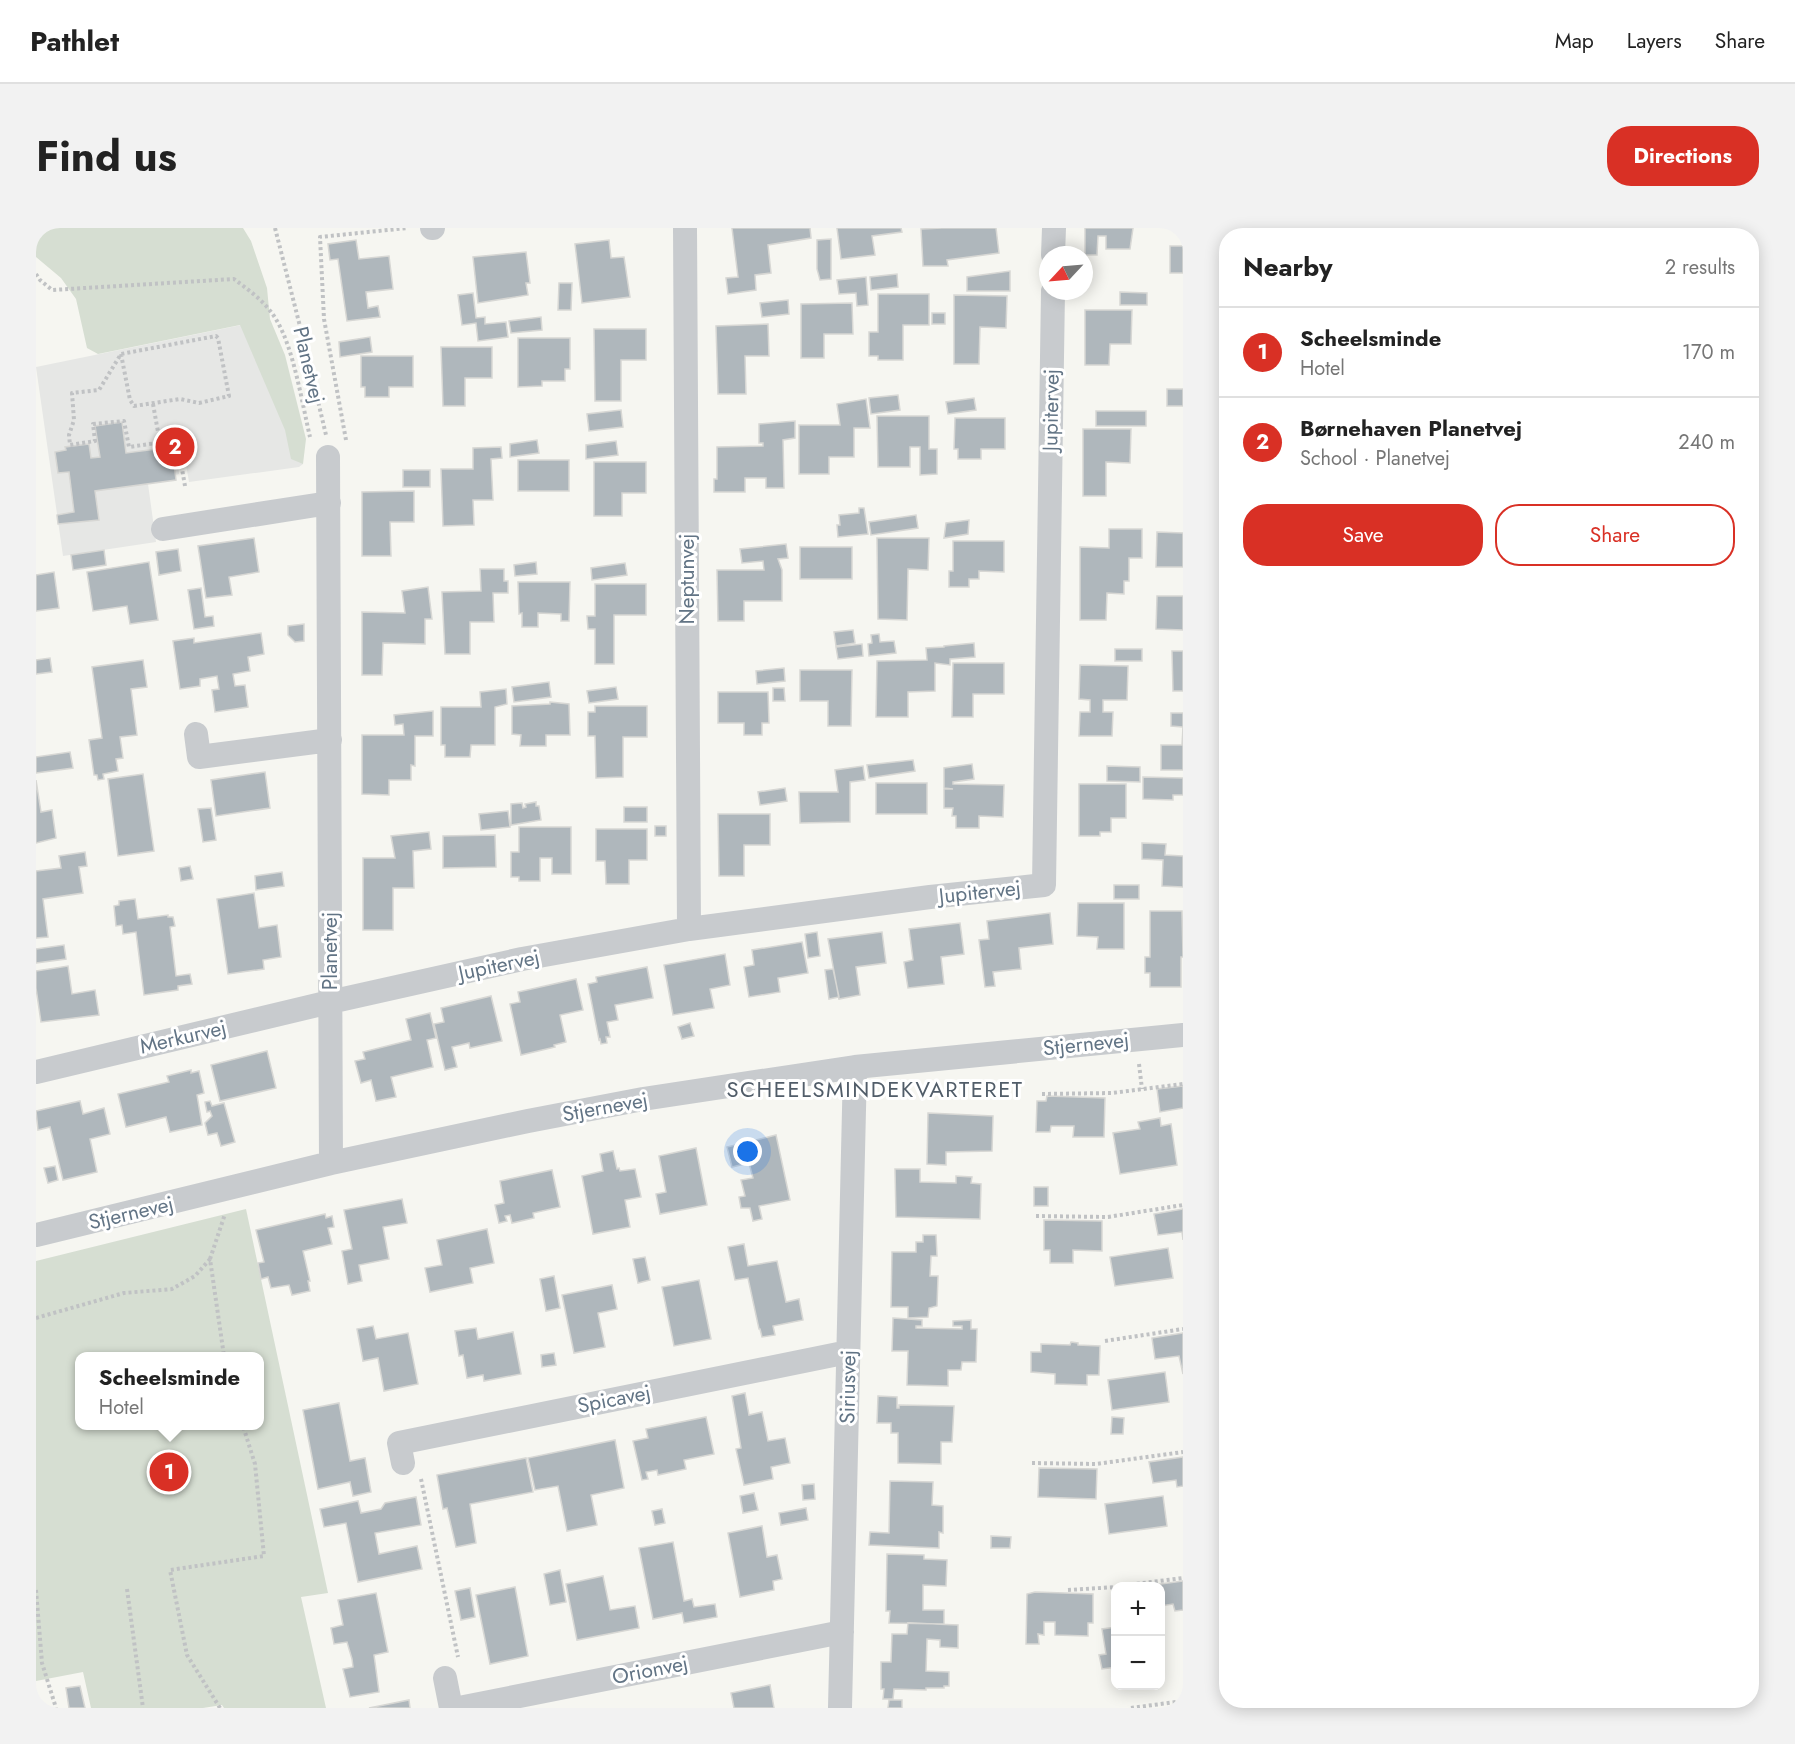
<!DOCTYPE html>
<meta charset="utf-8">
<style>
body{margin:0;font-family:Jost,sans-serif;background:#f2f2f2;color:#222}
.controls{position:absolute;right:18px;bottom:18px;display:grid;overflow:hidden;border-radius:12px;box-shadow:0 3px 15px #0003}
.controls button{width:54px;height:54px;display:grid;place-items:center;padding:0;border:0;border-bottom:2px solid #e0e0e0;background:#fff;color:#222;font:30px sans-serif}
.compass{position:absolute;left:1003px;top:18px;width:54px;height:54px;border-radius:50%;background:#fff;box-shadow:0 3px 15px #0003;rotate:244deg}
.you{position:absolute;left:712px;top:924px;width:21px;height:21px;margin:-15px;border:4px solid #fff;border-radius:50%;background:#1a73e8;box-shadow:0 0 0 9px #1a73e833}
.badge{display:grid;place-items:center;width:39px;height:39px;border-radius:50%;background:#d93025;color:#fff;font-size:20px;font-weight:700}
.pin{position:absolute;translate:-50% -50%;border:3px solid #fff;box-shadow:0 2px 6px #0006}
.popup{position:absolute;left:39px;top:1124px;width:189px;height:78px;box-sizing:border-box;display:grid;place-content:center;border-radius:12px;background:#fff;filter:drop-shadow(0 2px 4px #0005);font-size:20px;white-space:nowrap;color:#767676}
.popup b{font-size:22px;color:#222}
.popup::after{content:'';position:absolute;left:50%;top:100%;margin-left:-12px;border:12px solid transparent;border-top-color:#fff}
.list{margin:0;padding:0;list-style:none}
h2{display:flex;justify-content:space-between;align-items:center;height:78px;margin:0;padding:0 24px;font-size:26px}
h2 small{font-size:20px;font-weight:400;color:#767676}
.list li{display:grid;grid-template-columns:39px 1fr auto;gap:18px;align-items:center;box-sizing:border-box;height:90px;padding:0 24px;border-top:2px solid #e0e0e0}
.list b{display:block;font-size:22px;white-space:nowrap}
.list p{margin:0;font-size:20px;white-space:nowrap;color:#767676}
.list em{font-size:20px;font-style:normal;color:#767676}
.actions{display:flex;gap:12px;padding:18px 24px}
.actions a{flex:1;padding:14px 0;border:2px solid #d93025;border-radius:24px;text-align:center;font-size:21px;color:#d93025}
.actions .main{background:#d93025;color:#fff}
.map{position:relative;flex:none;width:1147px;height:1480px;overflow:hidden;border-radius:24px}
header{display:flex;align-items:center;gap:36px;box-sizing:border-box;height:84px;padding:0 30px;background:#fff;border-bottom:2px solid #e0e0e0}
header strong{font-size:28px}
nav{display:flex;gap:33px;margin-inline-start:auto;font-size:21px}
.intro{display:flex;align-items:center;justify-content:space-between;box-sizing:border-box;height:144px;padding:0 36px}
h1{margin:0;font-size:42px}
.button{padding:15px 27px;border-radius:24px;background:#d93025;color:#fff;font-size:21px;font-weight:700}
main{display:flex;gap:36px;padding:0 36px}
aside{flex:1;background:#fff;border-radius:24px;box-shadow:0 3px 15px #0003}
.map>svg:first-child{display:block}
.built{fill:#e6e7e5}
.green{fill:#d6ded2;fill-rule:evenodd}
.building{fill:#afb7bc;stroke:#d7d7d4;stroke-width:1.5}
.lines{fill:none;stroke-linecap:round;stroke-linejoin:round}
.path{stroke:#c0c2c4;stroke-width:4;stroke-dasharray:3 3;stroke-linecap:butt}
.street{stroke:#c8cbce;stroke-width:24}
.labels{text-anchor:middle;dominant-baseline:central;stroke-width:6;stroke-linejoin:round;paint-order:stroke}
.street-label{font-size:21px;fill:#627485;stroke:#fff}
.neighbourhood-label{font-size:22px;letter-spacing:1.5px;fill:#515d69;stroke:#fff}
</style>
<header>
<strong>Pathlet</strong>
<nav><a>Map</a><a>Layers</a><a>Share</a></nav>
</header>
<div class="intro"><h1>Find us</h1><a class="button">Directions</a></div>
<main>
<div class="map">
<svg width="1147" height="1480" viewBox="0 0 1147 1480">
<rect width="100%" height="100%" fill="#f6f6f1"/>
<!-- built -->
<path class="built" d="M225 93 266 208 267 236 263 239 153 254 149 231 142 232 143 246 140 247V252L112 256 120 314 27 328 0 139Z"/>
<!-- green -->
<path class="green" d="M0 0H207L215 13 231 60 234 91 249 127 270 211 267 236 255 231 249 202 204 97 62 126 51 120 40 71 25 50 0 29Z
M210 981 292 1365 265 1369 290 1480H188L186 1477 167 1480H55L47 1444 0 1453V1033ZM43 1128H223V1198H43Z"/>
<!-- building -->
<path class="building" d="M696 0H774L775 10 732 17 735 45 719 47 720 62 692 66 690 50 702 49Z
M801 0H865L866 4 836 8 839 27 805 31Z
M906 0H960L963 25 911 32 912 38H887L885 1Z
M1049 0H1097L1094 21H1070V8H1062L1061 27H1049Z
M795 11V51L784 52 781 41V12Z
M320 12 323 31 353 28 357 61 330 64 332 80 342 78 344 89 311 93 302 31 294 32 292 16Z
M573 12 575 30 588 29 594 69 546 75 539 16Z
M1134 18H1147V45H1134Z
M490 24 494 55H490L492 67 442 75 437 29Z
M974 43V63H931V49Z
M861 46 862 59 835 62 834 49Z
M830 49 832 77 821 78 820 65 803 66 801 52Z
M523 55H536L535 82H522Z
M1084 64 1111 65V77H1084Z
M437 65 440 90 449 89V96L470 94 472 109 442 113 440 95 426 97 422 67Z
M842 66H893V97H867V132H842V128H833V104H842Z
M918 67 971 68 970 100 944 99 943 136H918Z
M752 72 753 86 726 89 724 75Z
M816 75 817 106H788V130H765V76Z
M1049 82H1096L1095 116H1074L1073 137H1049Z
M896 85H909V96H896Z
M505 89 506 102 475 105 473 93Z
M732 96 733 128H709L710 166H682L680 98Z
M558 101H610V132H585V173H559Z
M334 109 336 124 304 129 303 114Z
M482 110H534V141H529V153H506V158L482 159Z
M405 119H456V150H429V178H407Z
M325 128H377V159H353V169H329V159H325Z
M1131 161H1147V178H1131Z
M862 167 864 182 835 186 833 170Z
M938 170 940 182 912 186 910 174Z
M830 171 834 200H818V229H793V246H763V197H804L801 176Z
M585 182 587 199 553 203 551 186Z
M1060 183H1110V198H1060Z
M841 188H893V221H901V246L884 247V219H874V239H842Z
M919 190H969V221H945V231H922V221H918Z
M759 193V210L747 212 748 260H730V250H709V264H678V251H681V219L727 218V215H723V196Z
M86 194 90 225 136 219 140 252 59 263 63 292 22 296 21 287 38 284 33 244 22 245 19 224 30 222 29 219 53 216 55 230 64 229 59 198Z
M1047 201H1095L1094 235 1070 234V268H1047Z
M501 212 503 225 474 229V216Z
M580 213 582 227 550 231V217Z
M465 219 466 230 455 231 457 272H437L438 297 407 298 405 241H437V220Z
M482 232H533V263H482Z
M558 234H610V265H586V288H558Z
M367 242H394V259H367Z
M378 263V294H354L355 328H326V264Z
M823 280H828L832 306 802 309 801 297H804L803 287 823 285Z
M880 287 882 300 835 307 833 294Z
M933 292 932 306 908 310 910 295Z
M1073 301H1106V330H1093V353H1088V366L1071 365 1070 392H1044V319L1073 320Z
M1121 304 1147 305V339H1120Z
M218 310 223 344 193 349 196 367 170 370 162 318Z
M841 310H893L892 342 872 341 871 392 842 391Z
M917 313H968V344L943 343V351H933V359H913V343H917Z
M750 316 752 330 742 331 746 342V373H708V393H682L681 342H728L727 333 706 335 704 321Z
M764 319H816V351H764Z
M142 321 145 343 123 347 120 324Z
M68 322 70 337 37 342 35 327Z
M113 334 122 392 94 396 91 378 57 383 51 344Z
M500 334 501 346 479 348 478 337Z
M589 335 591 347 556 352 555 340Z
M444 341H468V353H472V365H457L458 394H434V426H409L406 364 445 363Z
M18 344 23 380 0 383V347Z
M482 354H534L533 393H525V386L502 385V399H486V385L483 386Z
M559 356H610V387H578V436H559V401H552L551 388H559Z
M392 359 396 391H389V416L347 415 346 447H326V384L369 385 366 363Z
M165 360 169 389 177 388 178 398 158 401 152 362Z
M1121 368H1147V402L1120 401Z
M268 396V413L259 414 252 407V398Z
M817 402 819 415 800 418 798 404Z
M225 405 228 426 212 429 214 443 197 446 199 458 209 457 212 479 179 484 176 462 183 461 181 448 164 451V458L144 461 137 413 158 410V415Z
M843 406 844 414 858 413 860 425 833 428 832 416 836 415 835 407Z
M938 415 939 429 914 431V437L899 435V463L872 464V489H840L841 433 891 432 890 420 908 419V418Z
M826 416 827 428 802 431 800 419Z
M1079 421H1106V433H1079Z
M1136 423H1147V463H1137Z
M14 430 16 444 0 446V432Z
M107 432 111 459 95 461 101 507 84 509 87 530 80 531 82 543 67 546 68 551 62 552 61 547H58L53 512 66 510 56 439Z
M917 435H968V466H937V489H916Z
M1044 437 1092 438 1091 472H1067V484H1077L1076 508H1043L1044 484H1054V472L1043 471Z
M748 440 749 453 721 456 720 443Z
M764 442H816L815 498H792V473H764Z
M513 454 515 469 478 474 476 459Z
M580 459 582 471 553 475 551 463Z
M737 460H748L749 473H737Z
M470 461 471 476 459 479V517H435L434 529H409V517H405V479H445L444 464Z
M682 464H732L733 495H726V507H708V495H682Z
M514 474 533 476 534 507H510V518H484L485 507 476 506V478L514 476Z
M559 478H611V509H587V549L560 550 559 508H552V484H559Z
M397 483V508H379V538L375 537V552H353V567L326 566V507H368L367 496 359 497 358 487Z
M1135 485H1147V542H1125V517H1146L1147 499 1135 498Z
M34 524 37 540 0 545V529Z
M877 532 879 543 833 550 831 537Z
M936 536 938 551 917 554V556L968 557 967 589 943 588V600H920V588H916L917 580H908V561H917L908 560V540Z
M827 538 829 552 814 554V594L764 595 763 564H802L799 542Z
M1071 538 1104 539V554L1071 553Z
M229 544 234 580 180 588 175 552Z
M107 546 118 623 82 628 72 551Z
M1107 549 1147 550V567H1137V572L1107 571Z
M0 552 5 584 16 582 20 610 0 615Z
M840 555H891V586H840Z
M1043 556H1090V590H1075V604H1064V608H1043Z
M749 560 751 573 724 577 722 564Z
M500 574V578H503L505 592 475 597V576L486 575 487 580 490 579 489 576Z
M588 579H611V594H588Z
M175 580 180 612 167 614 162 581Z
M472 583 474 599 445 602 443 586Z
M682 586H734V617H708V648H683Z
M619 598H630V608H619Z
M483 599H535V646H516V630H504V653H483V649H475V624H483Z
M560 601H611V632H593V656H570L569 633H560Z
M393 604 395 621 377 623 378 660H357V702H327V630H359L355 608Z
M459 607 460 639 407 640V608Z
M1106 615 1130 616 1129 627 1147 628V659L1126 658 1127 632 1106 631Z
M49 624 51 638 43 639 47 665 7 671 12 709 0 710V643L25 640 23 628Z
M154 638 157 651 145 653 143 640Z
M246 644 248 658 220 662 219 648Z
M1078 657H1103V671H1078Z
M218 665 223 700 241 697 245 729 227 732 228 741 192 746 181 671Z
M99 671 102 691 132 687V689H137L139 698 134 699 140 748 154 746 156 756 142 758V762L108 767 100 704 87 706 86 697 80 698 78 678 83 677V673Z
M1042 675H1088V721H1061L1062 709 1041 708Z
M1114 683H1146L1147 729H1145V759H1114V745H1109V729H1114Z
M1014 685 1017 716 983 720 985 741 957 744 959 758 949 759 943 712 953 711 951 693Z
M924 695 928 726 905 729 908 756 872 760 868 734 877 732 873 701Z
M781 704 784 728 772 730 769 706Z
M846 704 850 735 820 739 824 767 803 771 792 711Z
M766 714 772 745 742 750 744 764 713 769 708 739 718 737 716 722Z
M28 717 30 731 0 735V721Z
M689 726 694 757 674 761 678 780 637 787 628 737Z
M32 738 36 766 59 762 63 787 5 794 0 760V743Z
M611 739 617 770 579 777 582 792 571 794 574 809H570L571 815 565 816 564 811 563 812 552 756 561 754 560 749Z
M797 741 803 769 793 771 789 742Z
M540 751 547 782 524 787 530 814 518 817 519 819 485 827 474 776 484 774 482 764Z
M455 768 466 813 434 820 433 815 416 819 421 839 409 842 398 796 408 794 405 780Z
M394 785 400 810 391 812 397 839 355 849 360 869 340 873 335 852 325 855 319 833 329 831 327 824 375 812 370 791Z
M654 795 658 808 646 811 642 799Z
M231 823 240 860 184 873 175 837Z
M155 842V845L163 843 168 865 161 867 166 897 134 904 130 889 90 899 82 866 133 854 131 848Z
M1147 858V880L1124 884 1121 861Z
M1011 868 1069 870 1068 909H1037L1038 898H1015L1014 904H1000L1001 873H1010Z
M44 873 47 886 68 880 74 906 54 911 61 944 27 952 14 899 2 902 0 883Z
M174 873 176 878 188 875 199 914 185 918 181 905 172 907 169 895 176 888 174 883 171 884 169 874Z
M892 885 957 888 956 923 910 924V937L891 936Z
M1124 890 1125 898 1135 896 1141 937 1084 946 1077 905 1104 901 1102 894Z
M740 907 754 972 723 978 726 991 717 993 714 980H705L703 969 709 968 705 952 717 950 713 935 696 939 691 919Z
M660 920 671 977 624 986 620 966 630 964 623 928Z
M577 923 581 941 583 940 584 943 599 941 605 969 589 972 594 999 557 1006 546 948 567 943 564 926Z
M19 938 22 952 12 955 8 940Z
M859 941H884V954L920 955V948L936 949 935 955 945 956 944 991 860 989Z
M516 942 524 979 497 985 498 990 476 995 474 987 469 988 471 993 463 995 459 977 468 975 464 953Z
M998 959H1012V978H998Z
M366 971 371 995 347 999 353 1031 323 1037 326 1053 312 1056 306 1023 316 1021 308 982Z
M1147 981V1012L1146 1004 1122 1007 1118 986Z
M289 986 290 990 296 988 298 999 292 1000 296 1016 267 1023 274 1053H272L274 1063 256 1067 253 1057 235 1060 232 1049 225 1051 222 1035 228 1034 220 1002Z
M1008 992 1066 993V1023L1037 1022V1035H1014V1022H1008Z
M451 1001 458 1035 434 1040 437 1055 394 1064 389 1040 406 1037 401 1012Z
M887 1007H900L901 1028H895L894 1048H902L901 1078 893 1080 892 1089 872 1090V1079H855L856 1024H880V1014H887Z
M708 1016 712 1038 741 1033 750 1074 763 1071 767 1092 737 1098 739 1107 726 1109 724 1101H723L712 1050 699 1052 692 1019Z
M1132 1020 1137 1050 1079 1058 1074 1029Z
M609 1029 614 1052 602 1055 597 1031Z
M518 1048 524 1080 510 1083 504 1051Z
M663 1052 675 1111 638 1118 626 1059Z
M576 1057 581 1081 562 1085 569 1119 538 1125 526 1067Z
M857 1090 886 1092V1098H880V1100L926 1101V1098H917V1093L935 1092V1101H941L940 1134H926L925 1142H912V1158L871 1157 872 1123H856Z
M337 1098 340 1111 372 1105 382 1156 348 1163 342 1130 327 1133 321 1101Z
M440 1100 442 1111 477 1104 485 1146 448 1153 447 1147 431 1150 427 1127 423 1128 419 1103Z
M1147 1105V1146L1143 1128 1119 1131 1116 1110Z
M1035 1114 1042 1115V1117L1064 1118 1063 1147H1051V1157L1019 1156V1146L995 1144V1124H1005V1116L1034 1117Z
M518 1125 520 1137 506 1139 505 1127Z
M1129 1144 1133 1174 1076 1182 1072 1152Z
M709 1165 713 1187 726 1184 732 1213 749 1210 754 1235 735 1239 737 1251 708 1257 700 1221 705 1220 696 1168Z
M842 1168 861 1169V1180H863V1177L918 1178 916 1214H905V1236L862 1235V1205H855V1195H841Z
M303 1175 314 1233 329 1230 335 1264 317 1268 314 1254 282 1261 267 1182Z
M670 1189 678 1226 648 1232 650 1241 622 1247 621 1242 610 1244 612 1251 606 1252 597 1213 612 1210 610 1201Z
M1076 1189 1088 1190 1087 1206H1075Z
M579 1212 588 1260 555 1267 561 1297 531 1303 522 1258 499 1262 492 1230Z
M1147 1229V1258L1141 1259 1140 1252 1117 1255 1113 1234Z
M490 1230 497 1264 434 1276 440 1315 420 1319 411 1280 407 1281 401 1247Z
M1003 1240 1061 1241 1060 1271 1002 1269Z
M854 1253 897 1254 896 1277 907 1278V1305L903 1304V1320L833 1317 834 1304 853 1305Z
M778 1256 779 1271 767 1272 766 1257Z
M718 1265 722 1282 707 1285 704 1268Z
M1127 1268 1131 1298 1073 1306 1069 1276Z
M380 1269 385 1297 339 1305 343 1326 381 1318 386 1341 322 1354 310 1295 288 1299 284 1281 322 1273 325 1285 345 1281 349 1275Z
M770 1280 772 1292 745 1297 743 1285Z
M626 1281 629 1295 619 1297 616 1283Z
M726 1298 731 1329 741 1327 746 1351 737 1353 738 1362 704 1369 692 1305Z
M955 1308 975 1309 974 1320H955Z
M637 1314 648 1373 656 1371 658 1379 679 1376 681 1389 648 1395 646 1385 617 1391 603 1320Z
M851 1326 888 1327V1331L911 1332 910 1358 887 1357V1382H908V1396L853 1395 854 1383H850Z
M524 1342 530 1374 514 1377 508 1346Z
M567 1348 574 1382 599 1378 603 1400 541 1412 530 1356Z
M1147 1353V1382L1139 1383 1137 1376 1124 1378V1358H1110Z
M479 1359 492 1428 454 1436 440 1367Z
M434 1360 439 1389 425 1392 419 1363Z
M999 1364 1057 1366V1395H1052V1408L1019 1407V1394H1008V1407L1002 1406 1003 1416H990L991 1366Z
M340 1365 352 1424 338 1427 343 1464 314 1469 307 1441 317 1439 316 1431 311 1414 298 1416 295 1400 307 1397 302 1372Z
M872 1395 922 1397V1420L904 1419V1412L891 1411 890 1443 913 1444V1458H908V1460H890V1462L858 1461 857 1471H847L848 1461H845V1434H855L856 1406H871Z
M1080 1399V1439L1066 1441 1063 1427 1070 1426 1066 1401Z
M734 1457 738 1480H698L695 1465Z
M44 1458 49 1480H33L30 1460Z
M373 1472 374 1480H333Z
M853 1472H866V1480H852Z"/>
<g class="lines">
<!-- path -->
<path class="path" d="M239 0 269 118 290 207
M0 46 4 52 16 62 198 51C214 63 231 75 241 93 258 122 266 175 274 209
M85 126 94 172 98 178 144 171 163 175 193 168 182 110 180 108 85 126 63 162 36 165 38 192 33 207 34 217 59 213 57 196 88 193 93 219 141 212 149 258
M117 176 124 215
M310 212 288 91 284 9 371 0
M1103 836 1106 861
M1006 866 1076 865 1147 856
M1000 988 1072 989 1147 977
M174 1031 189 986
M0 1090 88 1065 136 1061 159 1048 174 1031 188 1128
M1069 1113 1147 1101
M996 1235 1060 1236 1147 1224
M385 1251 422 1429
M1083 1358 1147 1350
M91 1361 107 1480
M0 1362 6 1435 20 1480
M1032 1362 1080 1359
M184 1480 151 1427 134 1342 228 1328 219 1236 207 1198
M1095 1480 1147 1473"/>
<!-- street -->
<path class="street" d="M396 0H397
M649 0 653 701
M1017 27 1018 0
M292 229 295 935
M127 301 293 275
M160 506 163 529 294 512
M0 844 294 774 486 731 653 701 894 669 1008 657 1017 63
M0 1007 295 935 492 893 607 871 819 839 1147 807
M367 1235 363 1215 812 1124
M409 1450 415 1480
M423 1480 806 1404
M804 1480 819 839"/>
</g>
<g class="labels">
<!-- street labels -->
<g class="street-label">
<text transform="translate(273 137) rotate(77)">Planetvej</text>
<text transform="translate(1015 182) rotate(-89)">Jupitervej</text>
<text transform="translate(651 351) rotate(-90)">Neptunvej</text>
<text transform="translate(944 664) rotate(-6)">Jupitervej</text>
<text transform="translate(294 723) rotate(-90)">Planetvej</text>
<text transform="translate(463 737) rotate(-12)">Jupitervej</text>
<text transform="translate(147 809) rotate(-13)">Merkurvej</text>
<text transform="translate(1050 816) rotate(-6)">Stjernevej</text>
<text transform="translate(569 879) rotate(-10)">Stjernevej</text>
<text transform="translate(95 985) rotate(-13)">Stjernevej</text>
<text transform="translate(812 1159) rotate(-89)">Siriusvej</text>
<text transform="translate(578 1171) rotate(-11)">Spicavej</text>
<text transform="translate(614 1442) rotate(-11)">Orionvej</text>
</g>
<!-- neighbourhood labels -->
<g class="neighbourhood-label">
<text x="839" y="861">SCHEELSMINDEKVARTERET</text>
</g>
</g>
</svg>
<div class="controls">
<button>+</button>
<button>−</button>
</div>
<svg class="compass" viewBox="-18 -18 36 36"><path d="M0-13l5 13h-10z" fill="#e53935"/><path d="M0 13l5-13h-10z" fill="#767676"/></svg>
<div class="you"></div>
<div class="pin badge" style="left:133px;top:1244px">1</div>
<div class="popup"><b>Scheelsminde</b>Hotel</div>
<div class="pin badge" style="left:139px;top:219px">2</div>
</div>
<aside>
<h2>Nearby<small>2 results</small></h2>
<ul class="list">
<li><span class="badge">1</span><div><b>Scheelsminde</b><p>Hotel</p></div><em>170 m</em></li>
<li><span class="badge">2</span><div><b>Børnehaven Planetvej</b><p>School · Planetvej</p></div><em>240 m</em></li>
</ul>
<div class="actions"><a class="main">Save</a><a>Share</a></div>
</aside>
</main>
